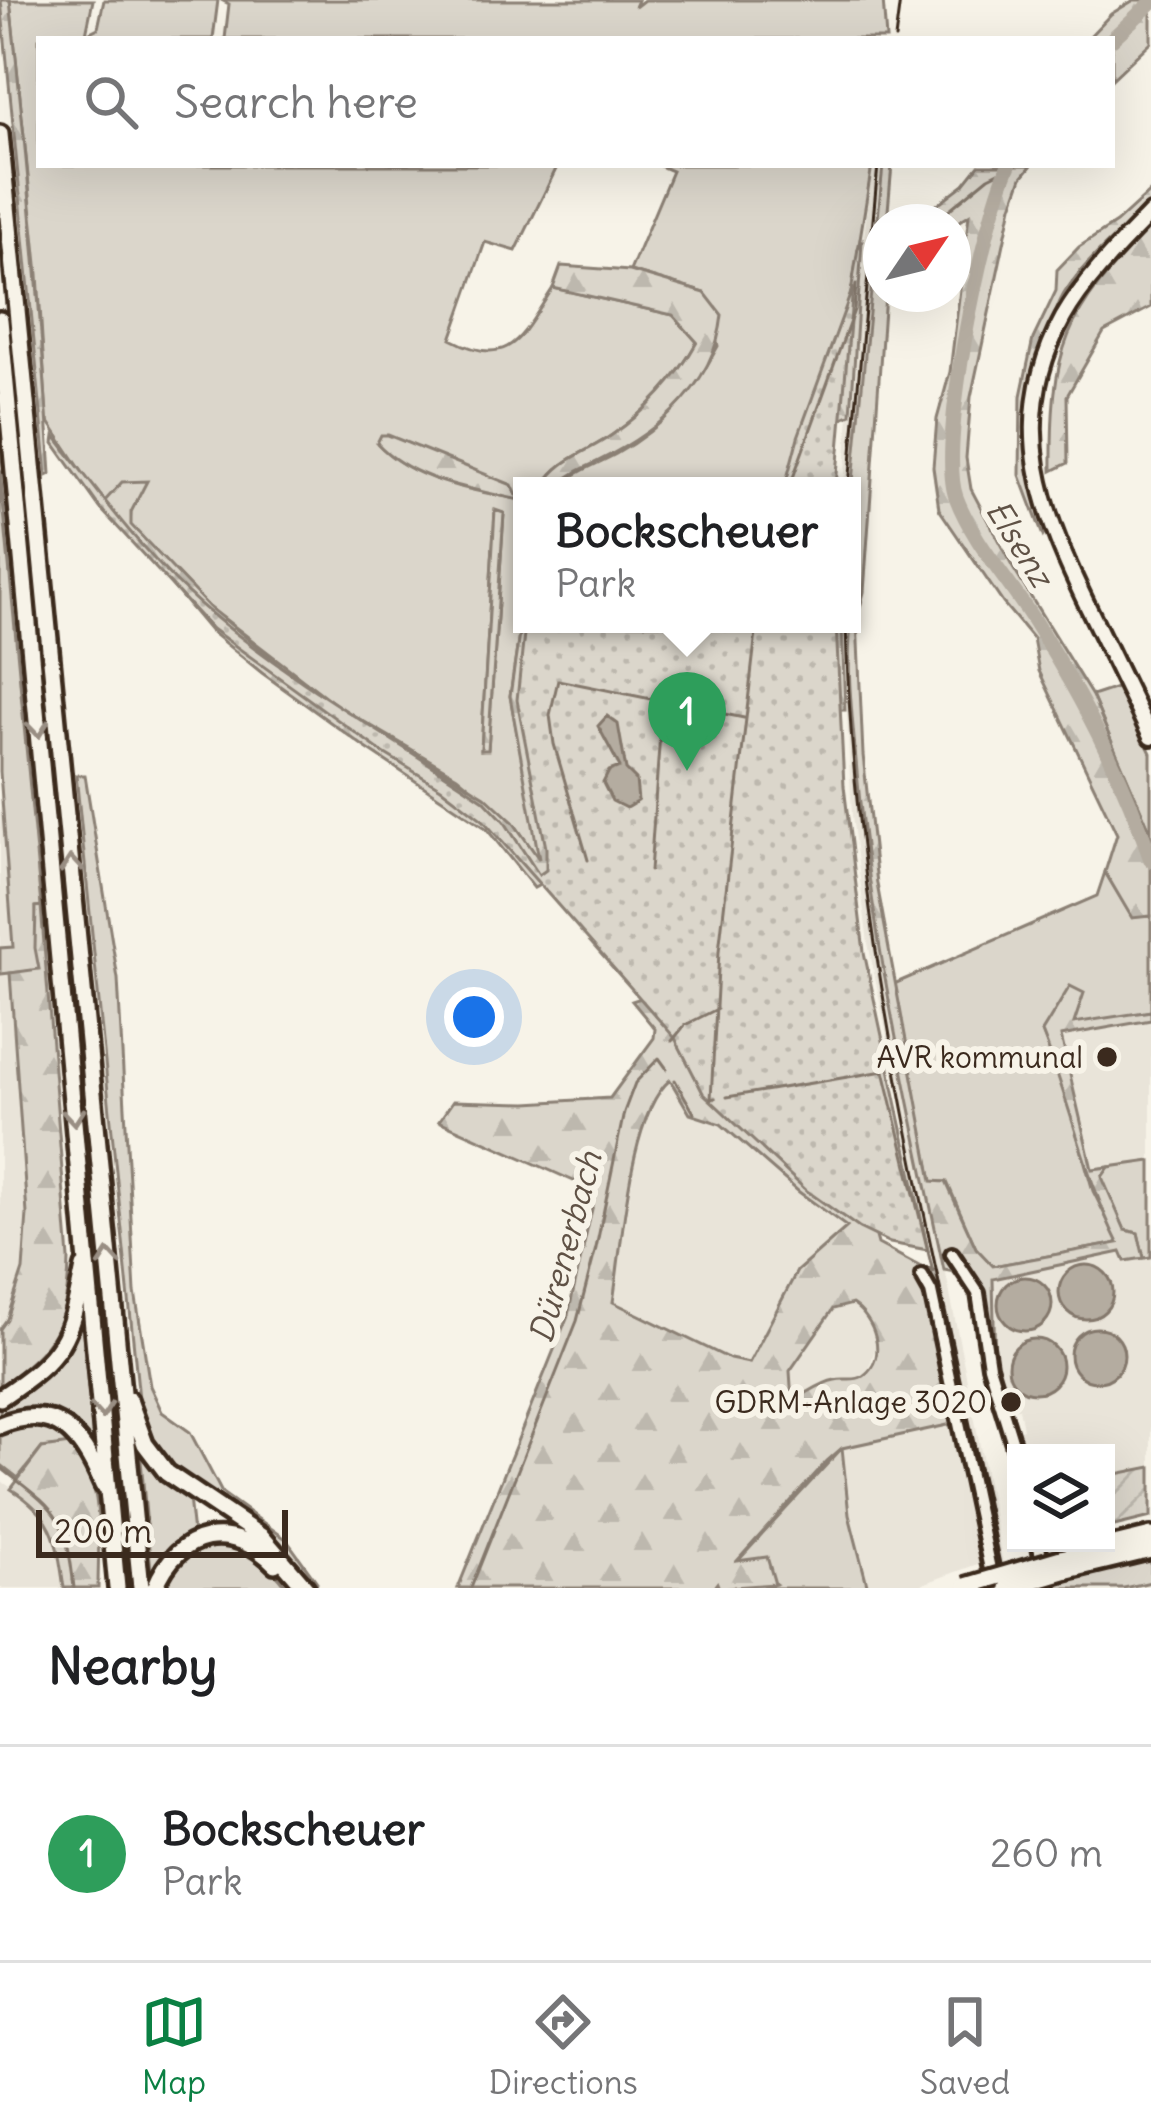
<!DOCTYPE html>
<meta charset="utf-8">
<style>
body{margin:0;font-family:Delius,sans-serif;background:#f2f2f2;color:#202124}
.controls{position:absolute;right:36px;bottom:36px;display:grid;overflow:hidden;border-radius:0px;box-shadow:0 12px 48px #0002}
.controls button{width:108px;height:108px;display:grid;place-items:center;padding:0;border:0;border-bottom:3px solid #e0e0e0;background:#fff;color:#202124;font:60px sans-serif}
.compass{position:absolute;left:863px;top:204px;width:108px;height:108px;border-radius:50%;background:#fff;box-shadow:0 12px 48px #0002;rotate:55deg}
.scale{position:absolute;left:36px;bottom:30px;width:252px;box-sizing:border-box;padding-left:12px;border:6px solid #3b2a1e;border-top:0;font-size:33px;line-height:42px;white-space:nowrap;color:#3b2a1e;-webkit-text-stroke:9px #f7f3e8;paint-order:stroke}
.you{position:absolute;left:474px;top:1017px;width:42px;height:42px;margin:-30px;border:9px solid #fff;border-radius:50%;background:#1a73e8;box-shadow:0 0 0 18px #1a73e833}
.badge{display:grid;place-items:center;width:78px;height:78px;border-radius:50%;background:#0b8043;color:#fff;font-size:39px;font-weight:700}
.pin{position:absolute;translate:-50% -99px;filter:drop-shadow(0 3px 6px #0008)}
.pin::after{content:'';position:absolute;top:63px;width:42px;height:36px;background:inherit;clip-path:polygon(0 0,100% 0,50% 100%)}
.popup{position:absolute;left:513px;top:477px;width:348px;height:156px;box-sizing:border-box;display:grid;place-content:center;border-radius:0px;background:#fff;filter:drop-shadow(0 3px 9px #0005);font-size:39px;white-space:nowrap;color:#757577}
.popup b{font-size:45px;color:#202124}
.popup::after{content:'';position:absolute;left:50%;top:100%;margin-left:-24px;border:24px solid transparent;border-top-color:#fff}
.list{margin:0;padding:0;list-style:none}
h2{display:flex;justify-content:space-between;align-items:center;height:156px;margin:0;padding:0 48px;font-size:51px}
h2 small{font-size:39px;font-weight:400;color:#757577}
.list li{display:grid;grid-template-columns:78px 1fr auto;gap:36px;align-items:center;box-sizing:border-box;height:216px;padding:0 48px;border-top:3px solid #e0e0e0}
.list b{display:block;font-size:45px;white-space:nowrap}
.list p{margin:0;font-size:39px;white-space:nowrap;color:#757577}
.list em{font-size:39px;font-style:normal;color:#757577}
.icon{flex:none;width:66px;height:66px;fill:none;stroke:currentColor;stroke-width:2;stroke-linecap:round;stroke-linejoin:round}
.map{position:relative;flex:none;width:1151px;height:1588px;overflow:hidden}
.search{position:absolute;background:#fff;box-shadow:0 12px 48px #0002;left:36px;right:36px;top:36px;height:132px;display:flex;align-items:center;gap:30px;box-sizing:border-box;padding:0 42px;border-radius:0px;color:#757577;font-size:45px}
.sheet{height:372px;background:#fff}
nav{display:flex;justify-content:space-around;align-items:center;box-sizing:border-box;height:168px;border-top:3px solid #e0e0e0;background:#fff;font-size:33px;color:#757577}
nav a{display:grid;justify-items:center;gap:6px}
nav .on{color:#0b8043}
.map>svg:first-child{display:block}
.built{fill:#e9e4d9}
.grass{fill:#dbd6cb;stroke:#8b8074;stroke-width:3;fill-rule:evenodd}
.forest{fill:url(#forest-firs);stroke:#8b8074;stroke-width:3;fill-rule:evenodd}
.park{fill:url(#park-dots);stroke:#8b8074;stroke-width:3}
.garden{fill:url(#garden-furrows);stroke:#8b8074;stroke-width:3}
.water{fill:#b4aca0;stroke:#84786c;stroke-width:3}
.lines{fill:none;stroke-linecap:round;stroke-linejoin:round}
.stream{stroke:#84786c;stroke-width:3}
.river{stroke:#b4aca0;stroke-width:15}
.minor-casing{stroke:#3b2a1e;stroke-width:20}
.major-casing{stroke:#3b2a1e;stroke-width:22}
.highway-casing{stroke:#3b2a1e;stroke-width:24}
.minor{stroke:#f7f3e8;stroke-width:10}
.major{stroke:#f7f3e8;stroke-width:14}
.highway{stroke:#f7f3e8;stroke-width:15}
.rail{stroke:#3b2a1e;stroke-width:3}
.highway-bridge-casing{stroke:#3b2a1e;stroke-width:24;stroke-linecap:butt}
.highway-bridge{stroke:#f7f3e8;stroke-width:15}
.oneway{stroke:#998e83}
.poi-dot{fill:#3b2a1e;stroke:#f7f3e8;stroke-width:4.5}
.labels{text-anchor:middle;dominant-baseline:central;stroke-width:12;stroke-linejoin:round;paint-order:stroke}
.poi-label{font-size:30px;fill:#3b2a1e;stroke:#f7f3e8;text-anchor:end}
.water-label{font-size:33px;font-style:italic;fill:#5f5145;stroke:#f7f3e8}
</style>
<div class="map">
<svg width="1151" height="1588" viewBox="0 0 1151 1588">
<defs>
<pattern id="forest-firs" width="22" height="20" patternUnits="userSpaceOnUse" patternTransform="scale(3)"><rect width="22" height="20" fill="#dbd6cb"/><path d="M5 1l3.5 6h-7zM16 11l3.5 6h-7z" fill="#bdb8ae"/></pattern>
<pattern id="park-dots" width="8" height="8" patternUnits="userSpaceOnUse" patternTransform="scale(3)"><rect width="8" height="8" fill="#dbd6cb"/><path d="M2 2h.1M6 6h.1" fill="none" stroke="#bdb8ae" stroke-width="1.8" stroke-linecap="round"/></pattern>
<pattern id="garden-furrows" width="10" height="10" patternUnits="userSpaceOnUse" patternTransform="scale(3)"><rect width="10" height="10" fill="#dbd6cb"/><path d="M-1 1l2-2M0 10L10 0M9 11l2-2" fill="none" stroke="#bdb8ae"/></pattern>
</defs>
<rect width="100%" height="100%" fill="#f7f3e8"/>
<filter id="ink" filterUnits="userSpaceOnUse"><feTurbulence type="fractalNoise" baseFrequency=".00833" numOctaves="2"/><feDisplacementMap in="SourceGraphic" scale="24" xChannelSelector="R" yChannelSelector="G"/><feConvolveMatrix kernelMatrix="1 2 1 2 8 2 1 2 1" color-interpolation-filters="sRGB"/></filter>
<g filter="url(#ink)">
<!-- built -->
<path class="built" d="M872 165H883L852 492V486H844L856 313Z
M842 624H851L854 734 871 894 1008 1588H1001L994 1558 912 1588H868L849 1515 842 1448 965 1420 868 943 852 815Z
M0 772 13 947 0 948Z
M10 973 27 1214 23 1270 7 1320 0 1329V974Z
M1151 1020V1161L1092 1169 1061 1035Z
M671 1080 690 1114 721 1124 799 1192 847 1228 797 1271 749 1364 730 1359 613 1302 640 1128 654 1098Z
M1122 1251 1125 1261 1151 1257V1467L1106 1476V1453H1022L1017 1431 1023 1429 1019 1408 1009 1409 995 1364 993 1279Z
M852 1304 873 1327 877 1344 867 1373 857 1379 835 1380 792 1401 790 1371 833 1309Z
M0 1480 36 1505 52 1526 64 1588H0Z"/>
<!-- grass -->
<path class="grass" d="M10 0H93L86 34 98 28 104 0H218L213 39H39V165H558L516 251 485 242 451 339C511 371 522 335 553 288L673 315 697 342C677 378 647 411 612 435 587 453 560 458 543 486H522V614L510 696 541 862 513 822 457 776 339 707 209 607 130 525 131 512 103 503 47 419 38 274ZM377 443 518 499C471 491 411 480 377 443ZM495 511 504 514 488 749 481 750Z
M221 0H638L635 7 644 0H883L886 39H225L229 4Z
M658 165H872L848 312 789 486H558C576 471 596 465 616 454 666 425 691 396 718 346L705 293 630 271 672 171Z
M883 165H892L887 222H881V294H885L864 592 857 619 852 617V492Z
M0 469 41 906 36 907 40 970 0 974V948L13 947 0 772Z
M1119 687 1151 753V833L1092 696Z
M76 775H85L118 979 135 1292 150 1386 162 1412 190 1432 222 1493 286 1539 317 1582 315 1588 295 1560 269 1534 165 1463 148 1435 139 1399Z
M1105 872 1132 917 1151 916V1011L1042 1032 1063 1085 1093 1191 1119 1243 993 1266 976 1248 947 1182H932L894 984 1097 896Z
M1151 1161V1257L1144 1258 1138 1233 1125 1230 1101 1177 1109 1167Z
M81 1312 94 1451C75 1419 36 1400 0 1418V1406C37 1379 68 1358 81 1312Z
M21 1425 49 1427 85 1457 42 1448 18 1478 0 1464V1433Z
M842 1448 849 1515 868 1588H763L775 1584 736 1563Z
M140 1449 157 1472 189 1498 193 1534 161 1556 151 1571Z
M216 1543C249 1547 268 1562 288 1588H162L185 1553Z
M1151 1556V1582L1124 1588H1054L1053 1584Z"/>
<!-- forest -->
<path class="forest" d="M1 0H10C27 158 41 316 51 474L47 476Z
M1134 0H1151V42L1112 79V39H1087L1111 14Z
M979 165H1032L1022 177 1012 206 971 397 966 458 971 489 1013 568 1092 696 1151 833V916L1132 918 1105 872 1117 834 1039 671 1033 639 1003 603 939 509 933 467 937 419 950 372 969 215 953 225 914 222 964 184Z
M1151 191V203C1123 231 1089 256 1067 289 1055 306 1051 329 1046 350 1027 417 1021 464 1046 531L1043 536 1020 475 1021 396 1033 339 1056 291 1057 270 1079 247 1116 223Z
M1151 226V307L1104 332 1067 396 1068 463 1052 471C1051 346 1064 316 1151 226Z
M862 242 851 414 829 424 789 486 848 312 858 248Z
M561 266 630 271 705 293 722 315C714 392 650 438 584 468 568 475 562 486 543 486 560 458 587 453 612 435 647 411 677 378 697 342L673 315 553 288Z
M381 435H388L512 485 519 500C470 488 412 481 377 443Z
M147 481 131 512V525L209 607 281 666 339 707 485 796 513 822 539 859 510 696 522 614V624H535L551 879 534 888 486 828 366 748 262 673 210 631 103 503 122 482Z
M495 510 504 513 488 750H481Z
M852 617 857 619 863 755 877 884 932 1181 946 1182 976 1248 993 1266 1118 1243C1084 1175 1070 1102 1042 1032L1070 986 1084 993 1074 1023 1151 1011V1020L1061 1036 1092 1169 1109 1167 1102 1177 1125 1230 1138 1233 1144 1258 1125 1261 1121 1252 993 1279 995 1364 1005 1396 992 1365 982 1291 960 1273 944 1270C909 1105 872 940 857 772 853 723 845 664 852 617Z
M753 624 802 627 842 624 845 710 758 711 739 846 730 1002 774 999 724 1084V1091L747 1099 809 1157 818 1142 859 1174 878 1244 921 1267 936 1271 966 1421 842 1448 827 1461 737 1561 767 1557 775 1584 719 1588 717 1583 713 1588H458L568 1315 596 1191 439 1121 453 1101 527 1103 610 1098 654 1038 655 1029 632 1001 713 974 720 874ZM670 1080 690 1114 721 1124 799 1192 847 1227 797 1271 749 1363 730 1359 613 1302C622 1247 629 1114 670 1080ZM852 1304C874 1318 889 1357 863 1376 853 1382 845 1377 835 1380 821 1382 805 1395 792 1401L790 1371 833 1309Z
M41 906 69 1259C68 1326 54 1347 0 1386V1329L7 1319 23 1270 27 1214 10 973 39 969 35 948 36 907Z
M70 1444C106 1475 98 1544 98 1588H64C57 1539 54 1516 11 1489L42 1448Z"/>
<!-- park -->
<path class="park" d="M853 287 836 486H785L798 437Z
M55 436C104 501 155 569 219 620 302 688 396 740 484 800L504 821 539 875 546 870V848L517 700 525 624H836L844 786 864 952 928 1250 890 1243 859 1228 807 1191 703 1093 675 1038 483 820 441 788 382 752 212 629 100 508 54 443Z"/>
<!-- garden -->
<path class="garden" d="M1151 1467V1517L1106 1528V1476Z"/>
<!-- water -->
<path class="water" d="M607 716 618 724 626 770 636 780 638 801 626 808 612 801 603 783 609 771 620 767 598 726Z
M1059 1292a27 27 0 1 1 54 0a27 27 0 1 1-54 0Z
M998 1304a27 27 0 1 1 54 0a27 27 0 1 1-54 0Z
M1070 1355a27 27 0 1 1 54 0a27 27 0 1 1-54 0Z
M1008 1366a27 27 0 1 1 54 0a27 27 0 1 1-54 0Z"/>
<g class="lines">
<!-- stream -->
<path class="stream" d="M934 222 989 177 1007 168
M790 486 854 310 856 284
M588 860 554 744 550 715 558 680 744 718
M650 871 662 706
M672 1041 685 1025 717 1009
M675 1080 694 1113
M727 1097 884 1071 933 1272
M715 1098 711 1099 719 951 757 624
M0 1467C57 1512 66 1513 74 1588
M471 1588 577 1321 596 1248 624 1112 635 1083 659 1058 667 1069"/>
<!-- river -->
<path class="river" d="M1112 39 1151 3
M1009 165C984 218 937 445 956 497 973 542 1009 581 1034 621 1080 694 1124 777 1151 860"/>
<!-- minor casing -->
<g class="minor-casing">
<path id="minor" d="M952 1254 978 1293 989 1366 1016 1453
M922 1276 931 1292 994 1588
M1038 1543 1049 1588"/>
</g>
<!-- major casing -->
<g class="major-casing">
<path id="major" d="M1151 213C1120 245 1085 279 1063 318 1005 423 1043 515 1091 613 1111 655 1131 696 1151 737"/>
</g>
<!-- highway casing -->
<g class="highway-casing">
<path id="highway" d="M0 134 141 1588
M0 320 117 1588
M0 1398C64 1355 69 1342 84 1267
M129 1400 145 1444 167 1473 262 1537 306 1588
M0 1425C57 1401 83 1437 103 1485
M1061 1558 1151 1536
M1064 1571 1151 1550
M155 1588C178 1530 232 1520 275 1564"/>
</g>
<!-- minor -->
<use href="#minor" class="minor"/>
<!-- major -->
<use href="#major" class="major"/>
<!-- highway -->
<use href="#highway" class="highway"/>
<!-- rail -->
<path class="rail" d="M895 39 900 0
M849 486 878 165
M846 624C853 951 939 1270 1005 1588"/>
<!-- highway-bridge casing -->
<g class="highway-bridge-casing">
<path id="highway-bridge" d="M966 1586 1061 1558
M1007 1588 1064 1571"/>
</g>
<!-- highway-bridge -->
<use href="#highway-bridge" class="highway-bridge"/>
</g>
<!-- one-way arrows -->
<defs><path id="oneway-chevron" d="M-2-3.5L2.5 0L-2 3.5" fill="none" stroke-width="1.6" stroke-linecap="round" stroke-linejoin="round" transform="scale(3)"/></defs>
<g class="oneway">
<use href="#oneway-chevron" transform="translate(38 729) rotate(84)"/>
<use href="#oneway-chevron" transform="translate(71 864) rotate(-95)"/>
<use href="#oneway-chevron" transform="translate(74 1117) rotate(85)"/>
<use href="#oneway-chevron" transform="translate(109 1258) rotate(-95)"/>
<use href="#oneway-chevron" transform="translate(102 1410) rotate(85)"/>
</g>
</g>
<!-- markers -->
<g class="poi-dot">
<circle cx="1107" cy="1057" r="12"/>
<circle cx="1011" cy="1402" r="12"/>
</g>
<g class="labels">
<!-- poi labels -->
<g class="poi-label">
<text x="1083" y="1057">AVR kommunal</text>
<text x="987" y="1402">GDRM-Anlage 3020</text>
</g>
<!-- water labels -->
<g class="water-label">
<text transform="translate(1020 543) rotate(58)">Elsenz</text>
<text transform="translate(565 1247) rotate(-75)">Dürenerbach</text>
</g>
</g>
</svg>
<div class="controls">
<button><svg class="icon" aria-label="layers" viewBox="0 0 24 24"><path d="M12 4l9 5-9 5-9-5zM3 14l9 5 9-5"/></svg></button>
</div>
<svg class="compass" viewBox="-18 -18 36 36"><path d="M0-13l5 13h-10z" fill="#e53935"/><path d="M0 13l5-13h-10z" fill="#757577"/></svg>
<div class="scale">200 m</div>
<div class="you"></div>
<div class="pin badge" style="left:687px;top:771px;background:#2e9e5b">1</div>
<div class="popup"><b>Bockscheuer</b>Park</div>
<div class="search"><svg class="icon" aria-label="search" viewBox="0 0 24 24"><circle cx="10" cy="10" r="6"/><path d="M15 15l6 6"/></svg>Search here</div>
</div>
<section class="sheet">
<h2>Nearby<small></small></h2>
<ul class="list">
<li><span class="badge" style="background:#2e9e5b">1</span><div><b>Bockscheuer</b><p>Park</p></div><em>260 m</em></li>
</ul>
</section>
<nav>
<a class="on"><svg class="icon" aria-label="map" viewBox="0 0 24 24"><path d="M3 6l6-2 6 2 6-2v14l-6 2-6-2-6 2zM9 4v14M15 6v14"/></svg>Map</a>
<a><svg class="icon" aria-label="directions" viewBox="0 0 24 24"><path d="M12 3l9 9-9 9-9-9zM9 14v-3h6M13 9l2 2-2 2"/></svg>Directions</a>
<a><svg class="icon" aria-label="saved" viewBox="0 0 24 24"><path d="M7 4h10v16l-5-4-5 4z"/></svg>Saved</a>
</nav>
